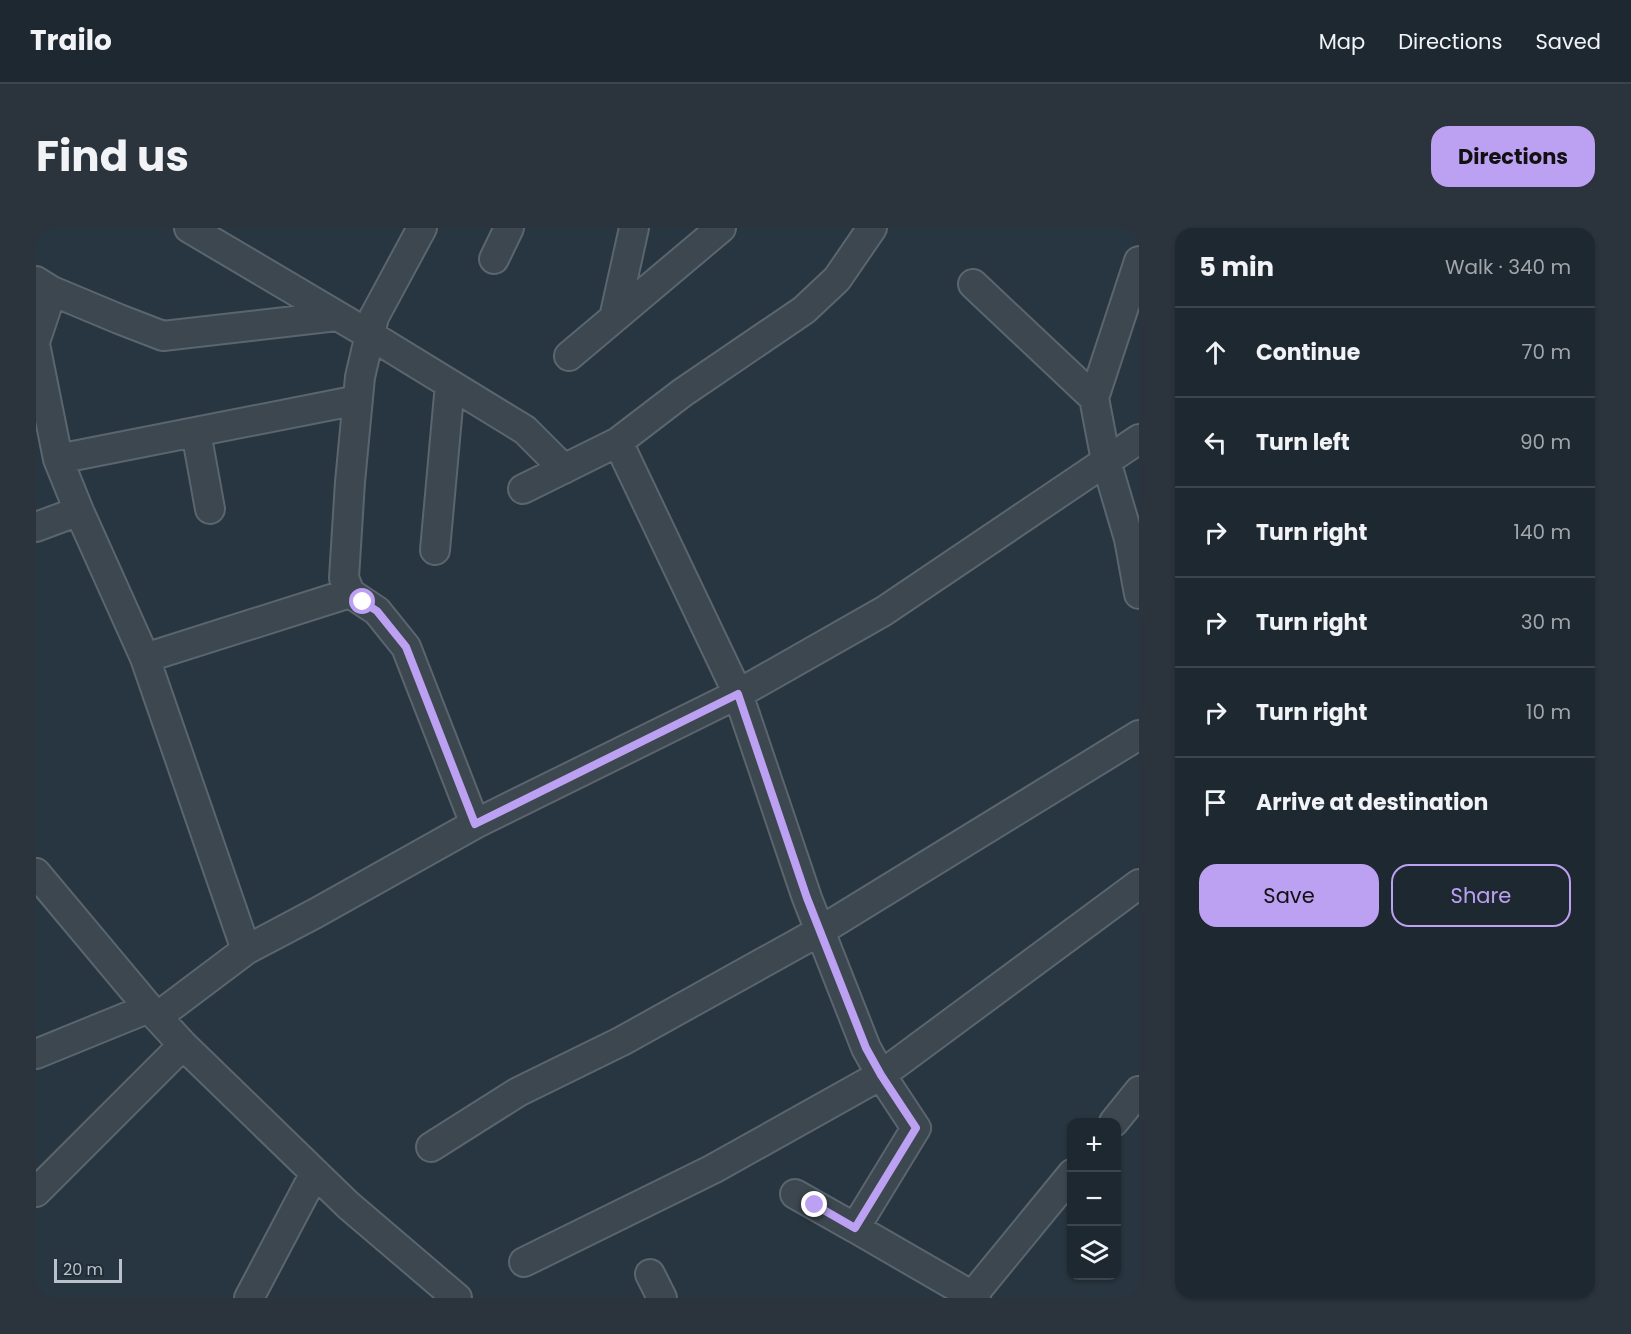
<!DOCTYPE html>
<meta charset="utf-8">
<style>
body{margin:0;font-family:Poppins,sans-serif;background:#2b343d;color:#f1f3f6}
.controls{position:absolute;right:18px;bottom:18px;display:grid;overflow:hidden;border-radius:12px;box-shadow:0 2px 4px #0004}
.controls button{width:54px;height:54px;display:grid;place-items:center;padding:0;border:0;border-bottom:2px solid #3c444d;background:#1e2831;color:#f1f3f6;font:30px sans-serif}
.scale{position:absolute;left:18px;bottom:15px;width:68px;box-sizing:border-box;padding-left:6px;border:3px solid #b9c2cb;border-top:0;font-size:16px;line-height:21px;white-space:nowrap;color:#b9c2cb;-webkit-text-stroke:4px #202c36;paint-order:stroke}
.stop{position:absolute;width:18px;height:18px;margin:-14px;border:4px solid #bca0f2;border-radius:50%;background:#fff}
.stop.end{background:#bca0f2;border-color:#fff;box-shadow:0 2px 6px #0008}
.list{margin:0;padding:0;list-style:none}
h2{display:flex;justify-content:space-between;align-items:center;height:78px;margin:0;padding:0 24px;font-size:26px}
h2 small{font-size:20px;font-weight:400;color:#a1a6ab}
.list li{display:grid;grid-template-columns:39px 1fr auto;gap:18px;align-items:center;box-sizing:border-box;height:90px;padding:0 24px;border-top:2px solid #3c444d}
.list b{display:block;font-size:22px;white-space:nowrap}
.list em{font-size:20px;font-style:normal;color:#a1a6ab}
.actions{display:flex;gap:12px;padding:18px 24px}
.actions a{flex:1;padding:14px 0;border:2px solid #bca0f2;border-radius:18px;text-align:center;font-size:21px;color:#bca0f2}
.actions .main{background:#bca0f2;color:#111}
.icon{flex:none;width:33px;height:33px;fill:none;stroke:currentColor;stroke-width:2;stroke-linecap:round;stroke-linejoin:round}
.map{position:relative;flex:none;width:1103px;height:1070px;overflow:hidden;border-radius:18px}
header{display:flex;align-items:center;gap:36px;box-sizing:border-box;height:84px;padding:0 30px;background:#1e2831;border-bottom:2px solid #3c444d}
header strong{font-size:28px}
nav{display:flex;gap:33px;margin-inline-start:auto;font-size:21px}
.intro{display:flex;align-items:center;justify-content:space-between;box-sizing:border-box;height:144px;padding:0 36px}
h1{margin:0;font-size:42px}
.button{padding:15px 27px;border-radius:18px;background:#bca0f2;color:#111;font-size:21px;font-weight:700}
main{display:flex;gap:36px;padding:0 36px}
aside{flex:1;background:#1e2831;border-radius:18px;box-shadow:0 2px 4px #0004}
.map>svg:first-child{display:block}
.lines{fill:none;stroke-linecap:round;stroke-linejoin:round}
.minor-casing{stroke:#5a656e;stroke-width:32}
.minor{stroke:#3c4750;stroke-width:28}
.route{stroke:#bca0f2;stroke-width:8}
</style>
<header>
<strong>Trailo</strong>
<nav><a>Map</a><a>Directions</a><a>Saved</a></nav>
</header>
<div class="intro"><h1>Find us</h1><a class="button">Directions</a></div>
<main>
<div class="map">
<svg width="1103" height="1070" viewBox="0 0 1103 1070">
<rect width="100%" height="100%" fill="#283641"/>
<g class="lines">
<!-- minor casing -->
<g class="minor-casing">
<path id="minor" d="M153 0 334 107 489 202 528 241
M386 0 338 89 324 149 314 254 308 350 314 365 341 383 370 419 439 596
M458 31 473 0
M1103 33 1058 170 1070 233 1093 311 1103 366
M0 53 16 63 83 91 127 108 301 88
M937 56 1058 170
M578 90 598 0
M0 111 16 63
M0 121 22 231 43 283 109 430 210 722
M533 128 685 0
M160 204 174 281
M582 214 702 466 771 670 830 820 845 847 880 900 819 1000 940 1070
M22 231 322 172
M487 261 582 214 646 165 768 82 801 51 836 0
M0 299 43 283
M399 322 414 156
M109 430 314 365
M0 645 113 780 147 817 312 977 421 1070
M121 789 210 722 280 685 439 596 702 466 848 383 1103 211
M0 826 113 780
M1078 894 1103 863
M395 919 482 864 586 813 784 703 1103 507
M0 964 147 817
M759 966 819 1000
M488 1034 677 941 845 847 1103 656
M614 1046 626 1070
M936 1068 1036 946
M213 1070 279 945"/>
</g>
<!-- minor -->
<use href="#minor" class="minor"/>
</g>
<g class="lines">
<!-- route -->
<path class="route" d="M327 374 341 383 370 419 439 596 702 466 771 670 830 820 845 847 880 900 819 1000 779 977"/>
</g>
</svg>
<div class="controls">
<button>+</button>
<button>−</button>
<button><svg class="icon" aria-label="layers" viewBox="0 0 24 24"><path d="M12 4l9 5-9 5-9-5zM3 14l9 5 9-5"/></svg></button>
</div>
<div class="scale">20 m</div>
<div class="stop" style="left:327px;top:374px"></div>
<div class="stop end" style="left:779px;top:977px"></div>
</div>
<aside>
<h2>5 min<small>Walk · 340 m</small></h2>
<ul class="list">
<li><svg class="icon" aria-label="ahead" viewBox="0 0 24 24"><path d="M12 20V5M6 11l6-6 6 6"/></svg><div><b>Continue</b></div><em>70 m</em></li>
<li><svg class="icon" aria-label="left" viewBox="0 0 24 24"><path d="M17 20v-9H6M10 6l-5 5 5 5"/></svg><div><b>Turn left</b></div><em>90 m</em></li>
<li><svg class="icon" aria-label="right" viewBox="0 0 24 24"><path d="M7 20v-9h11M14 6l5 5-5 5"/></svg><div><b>Turn right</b></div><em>140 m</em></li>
<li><svg class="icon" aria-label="right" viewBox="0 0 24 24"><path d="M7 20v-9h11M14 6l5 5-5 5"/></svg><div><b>Turn right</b></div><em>30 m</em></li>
<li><svg class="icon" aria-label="right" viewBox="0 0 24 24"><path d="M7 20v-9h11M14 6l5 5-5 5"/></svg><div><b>Turn right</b></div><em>10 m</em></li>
<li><svg class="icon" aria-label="arrive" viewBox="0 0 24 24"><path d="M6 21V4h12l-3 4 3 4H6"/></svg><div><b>Arrive at destination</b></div></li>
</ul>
<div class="actions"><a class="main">Save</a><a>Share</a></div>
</aside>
</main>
